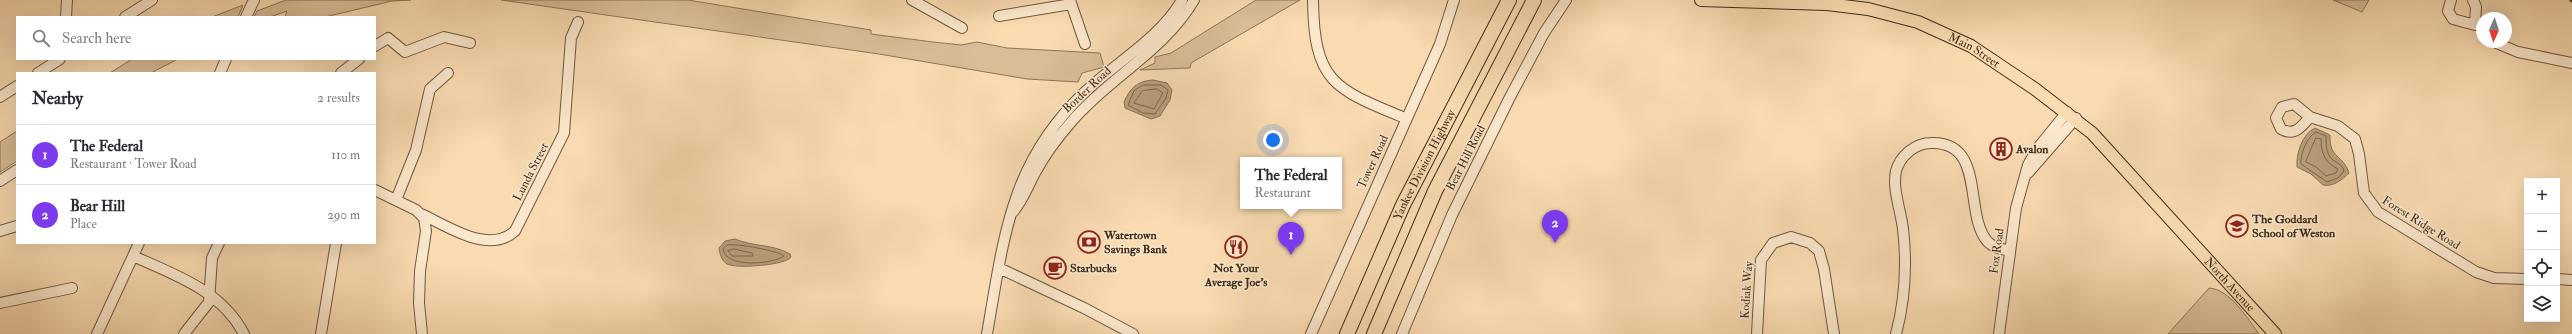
<!DOCTYPE html>
<meta charset="utf-8">
<style>
body{margin:0;font-family:"IM FELL Double Pica",serif;background:#f2f2f3;color:#2b2b33}
.controls{position:absolute;right:12px;bottom:12px;display:grid;overflow:hidden;border-radius:0px;box-shadow:0 4px 16px #0002}
.controls button{width:36px;height:36px;display:grid;place-items:center;padding:0;border:0;border-bottom:1px solid #e1e1e2;background:#fff;color:#2b2b33;font:20px sans-serif}
.compass{position:absolute;left:2476px;top:12px;width:36px;height:36px;border-radius:50%;background:#fff;box-shadow:0 4px 16px #0002;rotate:183deg}
.you{position:absolute;left:1273px;top:140px;width:14px;height:14px;margin:-10px;border:3px solid #fff;border-radius:50%;background:#1a73e8;box-shadow:0 0 0 6px #1a73e833}
.badge{display:grid;place-items:center;width:26px;height:26px;border-radius:50%;background:#7c3aed;color:#fff;font-size:13px;font-weight:700}
.pin{position:absolute;translate:-50% -33px;filter:drop-shadow(0 1px 2px #0008)}
.pin::after{content:'';position:absolute;top:21px;width:14px;height:12px;background:inherit;clip-path:polygon(0 0,100% 0,50% 100%)}
.popup{position:absolute;left:1240px;top:157px;width:102px;height:52px;box-sizing:border-box;display:grid;place-content:center;border-radius:0px;background:#fff;filter:drop-shadow(0 1px 3px #0005);font-size:13px;white-space:nowrap;color:#7c7c81}
.popup b{font-size:15px;color:#2b2b33}
.popup::after{content:'';position:absolute;left:50%;top:100%;margin-left:-8px;border:8px solid transparent;border-top-color:#fff}
.list{margin:0;padding:0;list-style:none}
h2{display:flex;justify-content:space-between;align-items:center;height:52px;margin:0;padding:0 16px;font-size:17px}
h2 small{font-size:13px;font-weight:400;color:#7c7c81}
.list li{display:grid;grid-template-columns:26px 1fr auto;gap:12px;align-items:center;box-sizing:border-box;height:60px;padding:0 16px;border-top:1px solid #e1e1e2}
.list b{display:block;font-size:15px;white-space:nowrap}
.list p{margin:0;font-size:13px;white-space:nowrap;color:#7c7c81}
.list em{font-size:13px;font-style:normal;color:#7c7c81}
.icon{flex:none;width:22px;height:22px;fill:none;stroke:currentColor;stroke-width:2;stroke-linecap:round;stroke-linejoin:round}
.map{position:relative;flex:none;width:2572px;height:334px;overflow:hidden}
.search{position:absolute;background:#fff;box-shadow:0 4px 16px #0002;left:16px;top:16px;width:360px;height:44px;display:flex;align-items:center;gap:10px;box-sizing:border-box;padding:0 14px;border-radius:0px;color:#7c7c81;font-size:15px}
.panel{position:absolute;background:#fff;box-shadow:0 4px 16px #0002;left:16px;top:72px;width:360px;height:172px;border-radius:0px}
.map>svg:first-child{display:block}
.green{fill:#d9bd97;stroke:#8c7658}
.water{fill:#baa07d;stroke:#897255}
.lines{fill:none;stroke-linecap:round;stroke-linejoin:round}
.shore{stroke:#7c674a;stroke-width:1}
.minor-casing{stroke:#6e593e;stroke-width:12}
.major-casing{stroke:#3f2e18;stroke-width:14}
.highway-casing{stroke:#3f2e18;stroke-width:16}
.minor{stroke:#fbe7cc;stroke-width:10}
.major{stroke:#f9dab1;stroke-width:12}
.highway{stroke:#f9dab1;stroke-width:14}
.rail{stroke:#3f2e18;stroke-width:2;stroke-dasharray:7 7;stroke-linecap:butt}
.labels{text-anchor:middle;dominant-baseline:central;stroke-width:3;stroke-linejoin:round;paint-order:stroke}
.street-label{font-size:12px;fill:#3f2e18;stroke:#fbe7cc}
.poi-label{font-size:12px;font-weight:bold;fill:#3f2e18;stroke:#fbe7cc;text-anchor:start}
</style>
<div class="map">
<svg width="2572" height="334" viewBox="0 0 2572 334">
<rect width="100%" height="100%" fill="#f9dab1"/>
<filter id="stains"><feTurbulence type="fractalNoise" baseFrequency=".005" numOctaves="4"/><feColorMatrix values="0 0 0 0 .2 0 0 0 0 .09 0 0 0 0 .02 0 0 0 .5 -.17"/></filter>
<radialGradient id="worn" r=".72"><stop offset=".6" stop-color="#630" stop-opacity="0"/><stop offset="1" stop-color="#630" stop-opacity=".3"/></radialGradient>
<!-- green -->
<path class="green" d="M286 0H411L392 1 325 17H285L287 11 270 17H254L257 11Z
M501 0H688L871 30V34L933 42 961 45 977 42 1007 48 1100 53 1104 67 1082 73 1078 82 1027 79 879 54Z
M1256 0H1300L1191 63 1190 68 1140 70 1155 63V57L1171 53Z
M2333 0H2369L2362 12Z
M243 5 238 17H212Z
M132 59H178L151 73H110Z
M17 131V161L0 172V142Z
M2209 288C2230 289 2248 319 2259 334H2168Z"/>
<!-- water -->
<path class="water" d="M1153 80 1167 83 1172 90 1170 100 1160 116 1151 119 1125 108 1124 102C1130 88 1137 81 1153 80Z
M2315 128 2330 135C2329 159 2343 154 2349 173 2342 180 2333 187 2323 185L2311 174 2297 167C2296 154 2302 134 2315 128Z
M735 239C754 247 773 244 790 254L791 257C787 265 736 269 727 264 721 260 720 254 719 248L725 241Z"/>
<g class="lines">
<!-- shore -->
<path class="shore" d="M1143 85H1161L1168 90 1166 98 1155 114 1143 113 1128 105 1134 91Z
M1157 89 1163 93 1154 109 1134 103 1142 91Z
M2316 132 2326 136C2326 144 2326 152 2331 158 2336 164 2341 162 2344 171L2338 178 2327 182 2301 164C2300 155 2307 136 2316 132Z
M2316 138 2321 139C2321 153 2325 163 2338 169L2336 173 2326 176 2316 167 2306 162Z
M727 245C735 243 780 251 784 256 773 264 725 269 723 249Z
M734 249 752 253 753 256H732L728 251Z"/>
<!-- minor casing -->
<g class="minor-casing">
<path id="minor" d="M912 0 962 28
M1070 0 1085 44
M1313 0C1314 82 1334 89 1405 118
M2451 0 2448 11 2453 19 2475 25 2476 7 2473 0
M999 16 1071 4
M66 17 67 0
M125 17 152 0
M246 17 254 0
M2494 42 2518 52 2572 63
M375 46 388 38 405 52 444 37 470 43
M38 73 60 59
M220 73 226 59
M341 73 359 59
M0 97 17 86
M2310 117C2302 126 2295 137 2281 129L2276 118 2282 107 2294 104 2310 117 2338 126 2355 139 2359 154 2364 193 2378 212 2476 272 2494 278 2527 279
M2028 173 2076 118
M0 181 17 170
M375 190 416 210 424 218 426 231 420 271 419 303 422 334
M396 200 416 150 430 89 448 73
M1013 212C1023 200 1028 186 1035 173 1045 154 1058 137 1072 121 1110 77 1164 51 1194 0
M421 214C448 226 488 255 515 231L564 133 571 38 578 22
M0 231 17 226
M133 256C175 275 221 290 244 334
M999 268 1084 308 1133 334
M2557 279 2572 280
M0 303 72 288
M97 334 139 243
M184 334 209 302 212 258 219 243
M321 334 336 243
M987 334C1004 237 1010 162 1086 91 1118 61 1160 38 1182 0
M1311 334 1440 44 1454 0
M1402 334 1452 215 1509 99 1544 33 1566 0
M1757 334 1761 260 1773 243 1791 237 1810 243 1819 251 1824 269 1834 334
M1896 334C1905 300 1907 264 1903 229 1901 211 1892 189 1896 171 1900 156 1915 143 1931 143 1987 141 1963 216 1988 242 1994 248 2002 249 2010 251
M1999 334 2016 208 2028 165 2037 149 2067 112"/>
</g>
<!-- major casing -->
<g class="major-casing">
<g id="major">
<path id="s1" d="M1701 0 1827 4 1868 9 1918 22 1971 46 2035 89 2092 133 2275 334"/>
</g>
</g>
<!-- highway casing -->
<g class="highway-casing">
<g id="highway">
<path id="s2" d="M1347 334 1403 205 1509 0"/>
<path d="M1374 334 1435 191 1534 0"/>
</g>
</g>
<!-- minor -->
<use href="#minor" class="minor"/>
<!-- major -->
<use href="#major" class="major"/>
<!-- highway -->
<use href="#highway" class="highway"/>
<!-- rail -->
<path class="rail" d="M2570 0 2572 2"/>
</g>
<!-- icons -->
<defs>
<g id="building-ring" transform="scale(1.15)"><circle r="9.5" fill="#fbe7cc" stroke="#8f2418" stroke-width="1.5"/><path d="M-4-6H4V6H1V3H-1V6H-4ZM-2.5-4.3h1.7v1.8h-1.7ZM.8-4.3h1.7v1.8H.8ZM-2.5-1h1.7V.8h-1.7ZM.8-1h1.7V.8H.8Z" fill="#8f2418"/></g>
<g id="school-ring" transform="scale(1.15)"><circle r="9.5" fill="#fbe7cc" stroke="#8f2418" stroke-width="1.5"/><path d="M0-5L7-2L0 1L-7-2ZM-4 1L0 2.5L4 1V4Q0 6-4 4Z" fill="#8f2418"/></g>
<g id="bank-ring" transform="scale(1.15)"><circle r="9.5" fill="#fbe7cc" stroke="#8f2418" stroke-width="1.5"/><path d="M-6-4H6V4H-6ZM0-2.3a2.3 2.3 0 1 0 0 4.6a2.3 2.3 0 1 0 0-4.6Z" fill="#8f2418"/></g>
<g id="restaurant-ring" transform="scale(1.15)"><circle r="9.5" fill="#fbe7cc" stroke="#8f2418" stroke-width="1.5"/><path d="M-5-6h1v4h1v-4h1v4h1v-4h1v5L-1.5 .5V6h-2V.5L-5-1ZM5-6V6H3V1.5H1.5Q1.5-4 5-6Z" fill="#8f2418"/></g>
<g id="cafe-ring" transform="scale(1.15)"><circle r="9.5" fill="#fbe7cc" stroke="#8f2418" stroke-width="1.5"/><path d="M-5.5-4.5H6V0H3Q3 3.5 0 3.5H-2.5Q-5.5 3.5-5.5 0ZM3-3.2v2h1.7v-2ZM-6 4.5H4V6H-6Z" fill="#8f2418"/></g>
</defs>
<g fill-rule="evenodd">
<use href="#building-ring" x="2001" y="149"/>
<use href="#school-ring" x="2237" y="226"/>
<use href="#bank-ring" x="1089" y="242"/>
<use href="#restaurant-ring" x="1236" y="247"/>
<use href="#cafe-ring" x="1055" y="268"/>
</g>
<g class="labels">
<!-- street labels -->
<g class="street-label">
<text stroke="none"><textPath href="#s1" startOffset="282">Main Street</textPath></text>
<text transform="translate(1087 90) rotate(-43)">Border Road</text>
<text transform="translate(1466 158) rotate(-63)">Bear Hill Road</text>
<text transform="translate(1373 162) rotate(-65)">Tower Road</text>
<text stroke="none"><textPath href="#s2" startOffset="186">Yankee Division Highway</textPath></text>
<text transform="translate(531 172) rotate(-63)">Lunda Street</text>
<text transform="translate(2421 223) rotate(32)">Forest Ridge Road</text>
<text transform="translate(1997 251) rotate(-82)">Fox Road</text>
<text stroke="none"><textPath href="#s1" startOffset="631">North Avenue</textPath></text>
<text transform="translate(1747 290) rotate(-86)">Kodiak Way</text>
</g>
<!-- poi labels -->
<g class="poi-label">
<text x="2016" y="149">Avalon</text>
<text x="2252" y="219">The Goddard<tspan x="2252" dy="14">School of Weston</tspan></text>
<text x="1104" y="235">Watertown<tspan x="1104" dy="14">Savings Bank</tspan></text>
<text x="1070" y="268">Starbucks</text>
<text x="1236" y="268" text-anchor="middle">Not Your<tspan x="1236" dy="14">Average Joe's</tspan></text>
</g>
</g>
<rect width="100%" height="100%" filter="url(#stains)"/>
<rect width="100%" height="100%" fill="url(#worn)"/>
</svg>
<div class="controls">
<button>+</button>
<button>−</button>
<button><svg class="icon" aria-label="locate" viewBox="0 0 24 24"><circle cx="12" cy="12" r="6"/><path d="M12 2v4M12 18v4M2 12h4M18 12h4"/></svg></button>
<button><svg class="icon" aria-label="layers" viewBox="0 0 24 24"><path d="M12 4l9 5-9 5-9-5zM3 14l9 5 9-5"/></svg></button>
</div>
<svg class="compass" viewBox="-18 -18 36 36"><path d="M0-13l5 13h-10z" fill="#e53935"/><path d="M0 13l5-13h-10z" fill="#7c7c81"/></svg>
<div class="you"></div>
<div class="pin badge" style="left:1291px;top:255px">1</div>
<div class="popup"><b>The Federal</b>Restaurant</div>
<div class="pin badge" style="left:1555px;top:243px">2</div>
<div class="search"><svg class="icon" aria-label="search" viewBox="0 0 24 24"><circle cx="10" cy="10" r="6"/><path d="M15 15l6 6"/></svg>Search here</div>
<section class="panel">
<h2>Nearby<small>2 results</small></h2>
<ul class="list">
<li><span class="badge">1</span><div><b>The Federal</b><p>Restaurant · Tower Road</p></div><em>110 m</em></li>
<li><span class="badge">2</span><div><b>Bear Hill</b><p>Place</p></div><em>290 m</em></li>
</ul>
</section>
</div>
